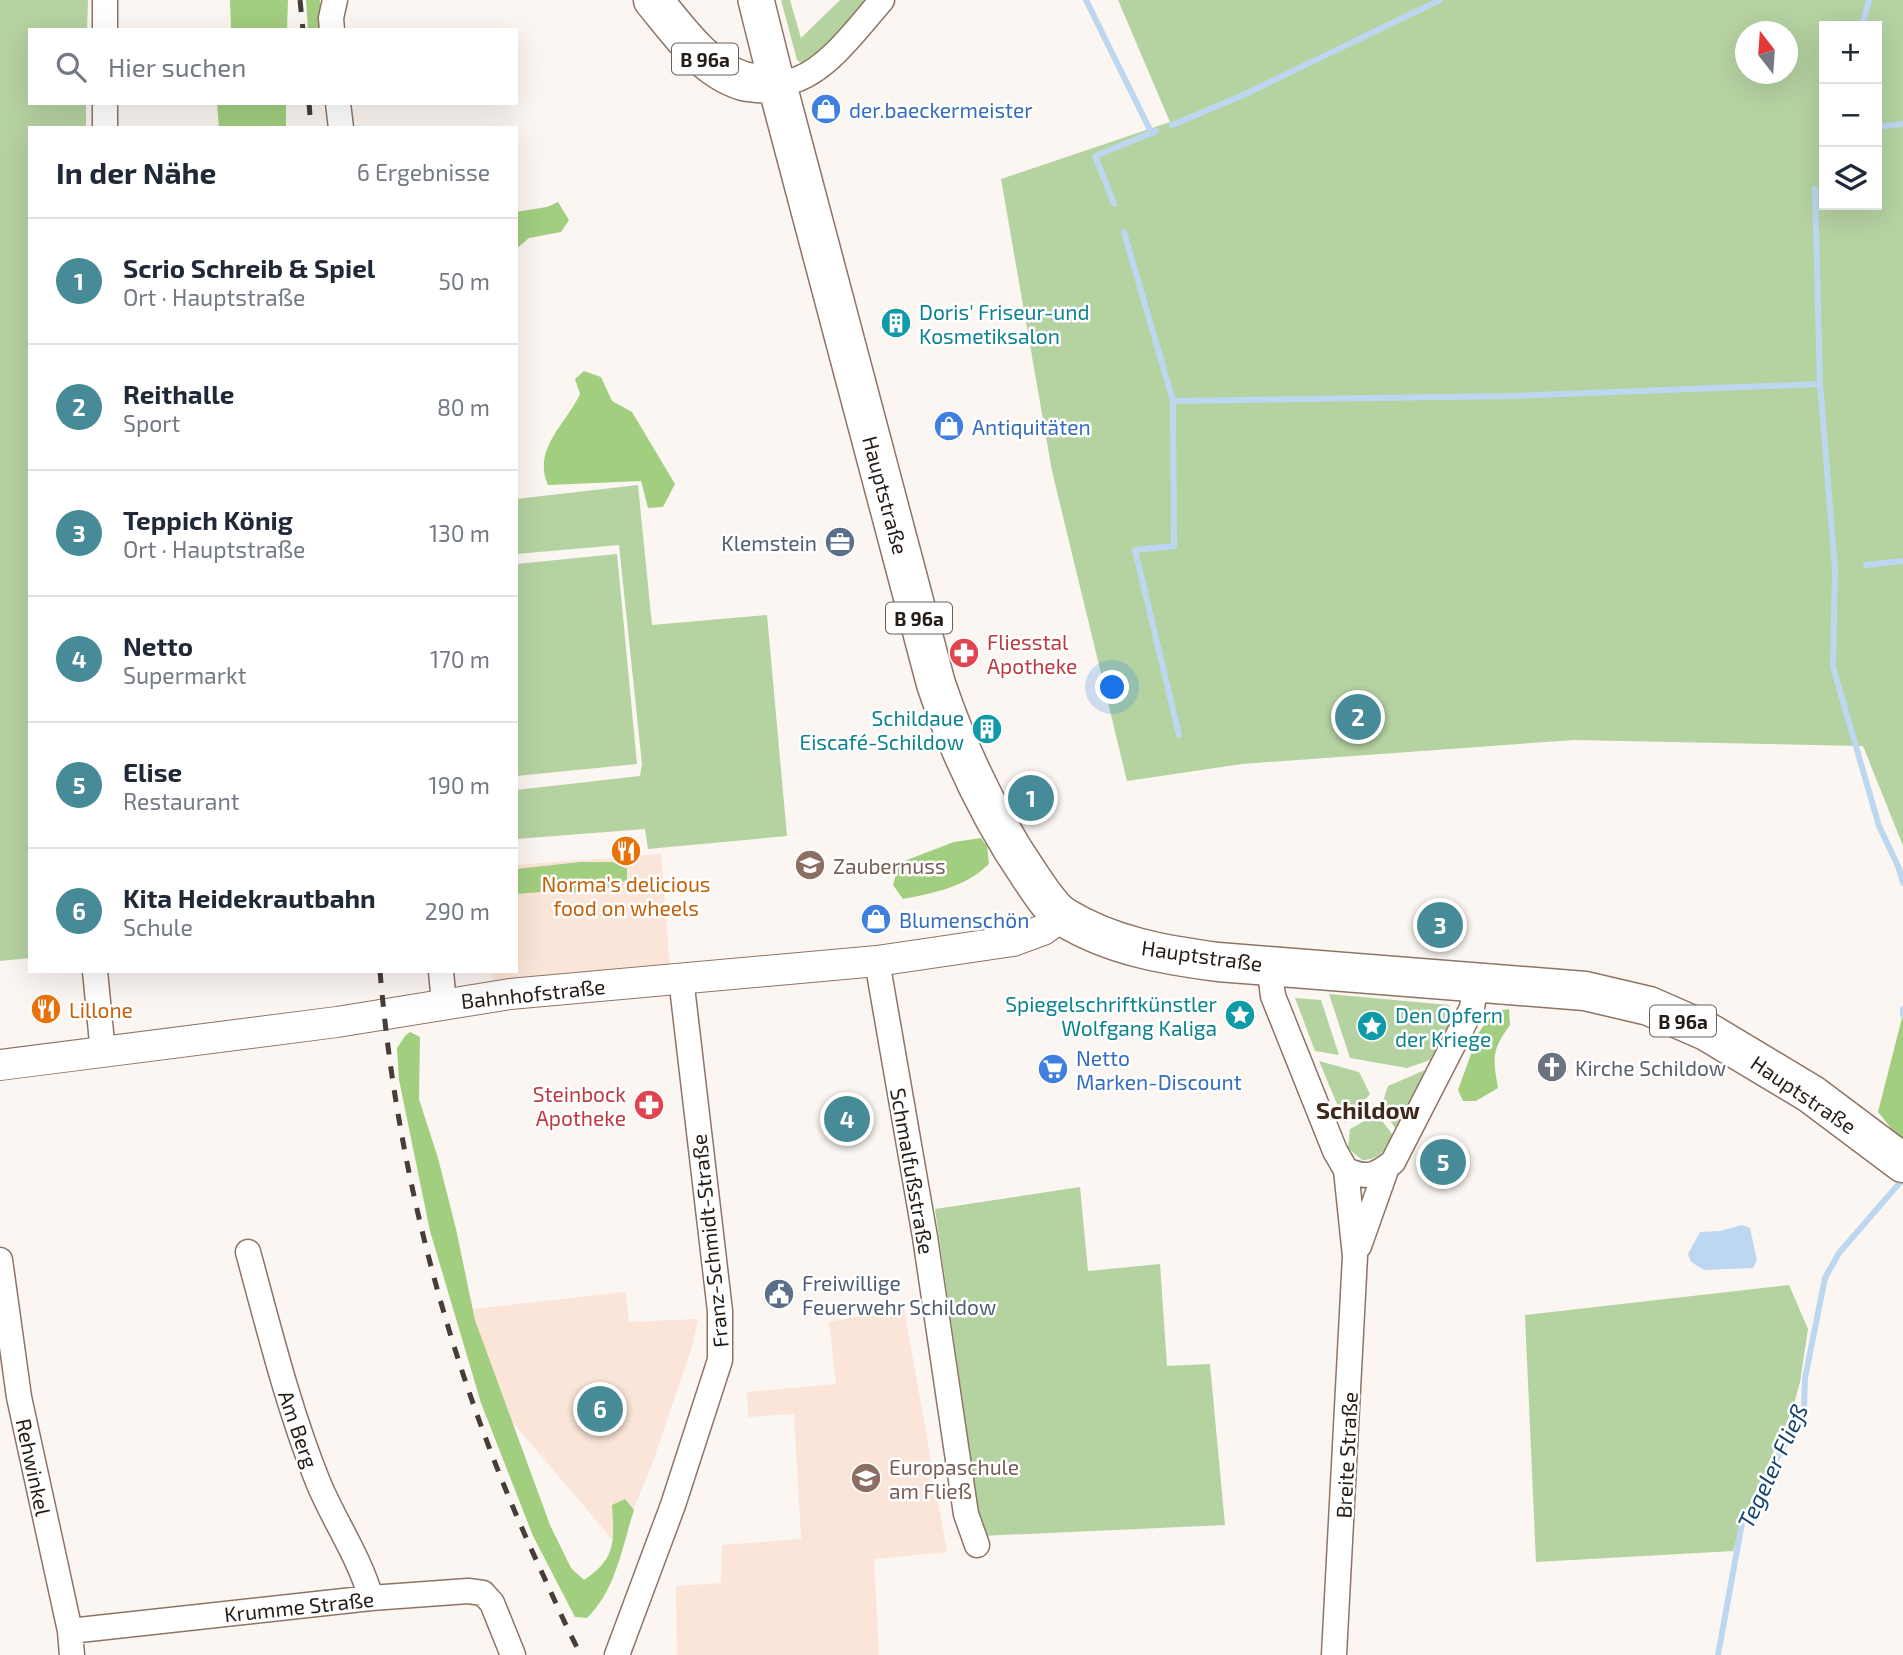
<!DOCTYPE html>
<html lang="de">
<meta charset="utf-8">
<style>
body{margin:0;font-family:"Exo 2",sans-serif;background:#f6f6f7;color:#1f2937}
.controls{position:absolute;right:21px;top:21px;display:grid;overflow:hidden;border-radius:0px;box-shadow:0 7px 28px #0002}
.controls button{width:63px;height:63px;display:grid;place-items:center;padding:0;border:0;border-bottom:2px solid #e0e1e3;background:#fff;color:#1f2937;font:35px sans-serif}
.compass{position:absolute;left:1735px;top:21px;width:63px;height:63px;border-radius:50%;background:#fff;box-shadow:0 7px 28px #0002;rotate:343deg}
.you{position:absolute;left:1113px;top:688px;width:24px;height:24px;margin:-18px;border:5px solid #fff;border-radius:50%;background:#1a73e8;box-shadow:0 0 0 10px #1a73e833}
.badge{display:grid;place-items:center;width:46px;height:46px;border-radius:50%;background:#468b97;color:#fff;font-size:23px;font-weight:700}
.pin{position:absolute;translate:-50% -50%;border:4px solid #fff;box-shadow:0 2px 7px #0006}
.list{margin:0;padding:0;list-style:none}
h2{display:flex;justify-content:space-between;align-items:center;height:91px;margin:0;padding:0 28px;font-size:30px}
h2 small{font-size:23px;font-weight:400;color:#747a83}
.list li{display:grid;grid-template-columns:46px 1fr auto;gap:21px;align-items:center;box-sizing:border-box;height:126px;padding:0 28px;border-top:2px solid #e0e1e3}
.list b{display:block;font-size:26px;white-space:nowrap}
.list p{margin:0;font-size:23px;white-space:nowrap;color:#747a83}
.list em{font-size:23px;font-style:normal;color:#747a83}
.icon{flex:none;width:38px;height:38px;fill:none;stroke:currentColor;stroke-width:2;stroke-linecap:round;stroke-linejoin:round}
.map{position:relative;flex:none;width:1903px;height:1655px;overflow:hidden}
.search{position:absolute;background:#fff;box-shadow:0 7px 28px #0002;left:28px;top:28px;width:490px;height:77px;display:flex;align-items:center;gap:18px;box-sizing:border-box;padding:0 24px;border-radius:0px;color:#747a83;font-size:26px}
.panel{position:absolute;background:#fff;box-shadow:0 7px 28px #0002;left:28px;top:126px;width:490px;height:847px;border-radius:0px}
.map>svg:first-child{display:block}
.built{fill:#fbe5d8}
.green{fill:#b5d2a1;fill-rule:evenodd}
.forest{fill:#a2ce80}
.water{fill:#bdd7f1}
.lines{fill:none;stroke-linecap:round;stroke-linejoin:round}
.stream{stroke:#bdd7f1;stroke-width:6}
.minor-casing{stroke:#8e7464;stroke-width:27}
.tertiary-casing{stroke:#8e7464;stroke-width:32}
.secondary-casing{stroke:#8e7464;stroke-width:38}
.primary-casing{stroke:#8e7464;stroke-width:41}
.minor{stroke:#fff;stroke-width:24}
.tertiary{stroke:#fff;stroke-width:30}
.secondary{stroke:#fff;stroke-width:35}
.primary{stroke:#fff;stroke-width:38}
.rail{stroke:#463d37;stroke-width:5;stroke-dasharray:12 12;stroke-linecap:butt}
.labels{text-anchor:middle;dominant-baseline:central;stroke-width:5;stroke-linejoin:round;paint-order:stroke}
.shield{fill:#fff;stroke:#67605c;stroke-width:2}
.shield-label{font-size:19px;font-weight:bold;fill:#261c16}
.shop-label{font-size:21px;fill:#366cbe;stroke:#fff;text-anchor:start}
.culture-label{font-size:21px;fill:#0d838f;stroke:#fff;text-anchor:start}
.street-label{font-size:21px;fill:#261c16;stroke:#fff}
.service-label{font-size:21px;fill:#4e5e75;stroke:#fff;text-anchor:end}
.health-label{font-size:21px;fill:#be3a42;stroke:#fff;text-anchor:start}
.education-label{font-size:21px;fill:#785e54;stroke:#fff;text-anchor:start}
.food-label{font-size:21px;fill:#c56008;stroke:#fff}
.worship-label{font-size:21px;fill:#5b616d;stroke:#fff;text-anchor:start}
.water-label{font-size:23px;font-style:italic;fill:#14436c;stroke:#fff}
.quarter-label{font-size:24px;font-weight:bold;fill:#3f291b;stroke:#fff}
</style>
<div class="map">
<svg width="1903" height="1655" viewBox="0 0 1903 1655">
<rect width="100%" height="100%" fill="#fbf6f2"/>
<!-- built -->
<path class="built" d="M661 854 670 970 493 984 492 971H516V865Z
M626 1292 629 1322 698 1319 692 1347 652 1464 618 1546 510 1419 477 1336 473 1309Z
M904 1308 947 1552 874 1559 879 1655H677L676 1586 721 1583 722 1545 801 1539 794 1414 748 1417 747 1392 836 1384 829 1322Z"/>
<!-- green -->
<path class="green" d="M0 0H88L87 30H30V103H86V128H30V958L0 961Z
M781 0H790L801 38 840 0H869L814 59 802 64 797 60Z
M1118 0H1903V846L1863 746 1574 740 1242 764 1127 781 1052 471 1001 179 1170 122ZM1824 26H1877V205H1824ZM1745 32H1787V74H1745Z
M638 485 652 625 767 615 787 836 648 849 645 829 516 839V790L640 776 642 764 619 545 516 554V499Z
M617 554 637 764 516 776V564Z
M1329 994 1449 1005 1453 1016 1451 1024 1430 1060 1407 1068 1350 1058Z
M1295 998 1321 1000 1339 1055 1315 1051Z
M1319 1061 1359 1072 1370 1094 1345 1123Z
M1425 1070 1397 1131 1381 1107 1388 1086Z
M1377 1114 1395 1138C1385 1150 1379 1160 1362 1160L1348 1148 1350 1129Z
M1080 1187 1088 1271 1160 1264 1167 1366 1210 1364 1225 1525 982 1536 935 1209Z
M1789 1285 1808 1329 1800 1382 1793 1408 1742 1523 1733 1551 1536 1562 1525 1315Z"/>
<!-- forest -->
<path class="forest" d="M230 0H288L287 30H231Z
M306 0H320L322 30H308Z
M217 103H286V128H219Z
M558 202 569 220 561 232 529 238 516 249V212L547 207Z
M584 371 601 377 612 401 632 412 675 484 663 507 648 508 641 481 548 485C532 449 566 424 580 394L575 379Z
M981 838 987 846 989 864C966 887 934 893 903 899L893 885 899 863 954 842Z
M580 862H613L627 869V880L597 891 579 894 566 890 516 894V869Z
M1509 1009 1510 1025C1491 1051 1493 1058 1498 1088L1476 1101H1463L1458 1090 1479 1032 1495 1011Z
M1903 1014V1143L1878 1112Z
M410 1032 420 1037 419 1099 438 1158 456 1229 475 1320 550 1525 571 1568 584 1580C617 1558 614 1541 612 1505L625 1499 634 1510C622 1547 616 1590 587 1618L575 1617 533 1536 481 1403 430 1231 399 1080 397 1048 405 1036Z"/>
<!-- water -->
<path class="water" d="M1742 1225 1750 1228 1757 1260 1753 1268 1704 1270 1691 1262 1688 1254 1700 1232 1720 1231Z"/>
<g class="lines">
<!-- stream -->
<path class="stream" d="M1086 0 1152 134
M1862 26 1869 0
M1172 125 1241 96 1440 0
M1877 127 1903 124
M1815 189 1820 384 1835 569 1833 667 1879 826 1898 866 1903 883
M1114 204 1095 156 1156 131
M1124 232 1173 401
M1866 565 1903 561
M1179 735 1135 550 1174 546 1173 401 1514 396 1820 384
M1903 1009V1015
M1718 1655 1742 1523 1804 1408 1805 1378 1825 1278 1839 1253 1903 1179"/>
<!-- minor casing -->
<g class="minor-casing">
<path id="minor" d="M105 0V30
M332 30 331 18 335 0
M777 84C784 82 792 81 798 79 830 67 860 25 882 0
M105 103V128
M338 103 341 128
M877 961 925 1237 966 1514 977 1545
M1269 965 1273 996 1335 1151 1346 1170 1355 1256 1334 1655
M95 971 103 1053
M441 971 444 1004
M1346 1170C1368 1179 1375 1176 1393 1162L1472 1008 1476 981
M1359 1246 1387 1167
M248 1252C269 1329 288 1407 318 1482 334 1521 359 1556 371 1598
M0 1260 19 1397 70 1631 72 1655
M70 1631 371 1598 468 1591 483 1593 492 1603 513 1655
M617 1655 673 1505 720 1360V1311L681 978"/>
</g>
<!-- tertiary casing -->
<g class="tertiary-casing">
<path id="tertiary" d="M0 1065 337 1022 510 994 877 961 1013 941 1043 930 1062 916"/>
</g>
<!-- secondary casing -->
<g class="secondary-casing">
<path id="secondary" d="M756 0 777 84"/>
</g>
<!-- primary casing -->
<g class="primary-casing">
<path id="primary" d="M653 0C678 30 704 69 743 81 754 84 766 83 777 84L936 684C959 752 989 816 1030 876 1039 889 1051 909 1064 917 1111 946 1165 955 1218 962L1585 991 1649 1006 1706 1031 1811 1094 1903 1163"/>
</g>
<!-- minor -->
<use href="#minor" class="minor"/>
<!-- tertiary -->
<use href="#tertiary" class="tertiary"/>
<!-- secondary -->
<use href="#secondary" class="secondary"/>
<!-- primary -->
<use href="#primary" class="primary"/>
<!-- rail -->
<path class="rail" d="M300 0 303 30
M309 103 311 128
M380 971C397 1176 452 1377 538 1564 552 1594 565 1625 581 1655"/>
</g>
<!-- icons -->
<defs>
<g id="shop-disc" transform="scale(1.575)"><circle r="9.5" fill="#3f7fe0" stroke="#fff"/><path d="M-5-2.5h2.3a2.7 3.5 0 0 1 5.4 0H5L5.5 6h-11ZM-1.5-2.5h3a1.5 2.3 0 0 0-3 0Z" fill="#fff"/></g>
<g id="building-disc" transform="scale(1.575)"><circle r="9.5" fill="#0f9aa8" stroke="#fff"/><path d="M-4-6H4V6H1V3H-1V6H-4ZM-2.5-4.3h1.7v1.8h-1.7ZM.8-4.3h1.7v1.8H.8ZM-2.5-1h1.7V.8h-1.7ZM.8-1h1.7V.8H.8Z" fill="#fff"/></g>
<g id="office-disc" transform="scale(1.575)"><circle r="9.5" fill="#5c6f8a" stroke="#fff"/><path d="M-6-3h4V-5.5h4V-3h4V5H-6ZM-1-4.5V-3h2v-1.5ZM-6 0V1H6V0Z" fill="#fff"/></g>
<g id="pharmacy-disc" transform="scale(1.575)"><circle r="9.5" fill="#e0444e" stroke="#fff"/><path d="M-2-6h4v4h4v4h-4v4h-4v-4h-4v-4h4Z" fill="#fff"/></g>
<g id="restaurant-disc" transform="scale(1.575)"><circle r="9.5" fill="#e8710a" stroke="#fff"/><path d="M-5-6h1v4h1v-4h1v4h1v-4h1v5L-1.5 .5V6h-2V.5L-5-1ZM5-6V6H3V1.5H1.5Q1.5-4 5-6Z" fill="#fff"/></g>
<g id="school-disc" transform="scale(1.575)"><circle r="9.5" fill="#8d6e63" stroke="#fff"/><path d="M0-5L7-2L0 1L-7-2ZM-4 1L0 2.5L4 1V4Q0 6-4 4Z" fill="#fff"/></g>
<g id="sight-disc" transform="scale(1.575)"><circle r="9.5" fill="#0f9aa8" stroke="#fff"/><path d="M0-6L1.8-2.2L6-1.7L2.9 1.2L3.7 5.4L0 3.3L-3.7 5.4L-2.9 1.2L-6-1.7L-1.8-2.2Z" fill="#fff"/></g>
<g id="church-disc" transform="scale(1.575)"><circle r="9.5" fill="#6b7280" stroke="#fff"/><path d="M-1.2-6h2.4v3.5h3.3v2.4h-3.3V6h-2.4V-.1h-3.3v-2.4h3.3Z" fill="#fff"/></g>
<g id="supermarket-disc" transform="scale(1.575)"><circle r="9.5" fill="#3f7fe0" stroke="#fff"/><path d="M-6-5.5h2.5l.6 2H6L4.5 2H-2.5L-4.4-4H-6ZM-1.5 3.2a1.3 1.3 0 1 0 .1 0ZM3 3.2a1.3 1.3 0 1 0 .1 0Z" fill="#fff"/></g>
<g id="civic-disc" transform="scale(1.575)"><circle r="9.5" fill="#5c6f8a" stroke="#fff"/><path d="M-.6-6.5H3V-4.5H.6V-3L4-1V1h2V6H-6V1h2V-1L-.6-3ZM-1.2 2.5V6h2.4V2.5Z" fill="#fff"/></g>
</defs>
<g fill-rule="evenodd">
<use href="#shop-disc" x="826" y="109"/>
<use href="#building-disc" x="896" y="323"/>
<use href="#shop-disc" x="949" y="426"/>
<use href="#office-disc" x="840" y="542"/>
<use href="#pharmacy-disc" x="964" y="653"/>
<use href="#building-disc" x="987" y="729"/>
<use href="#restaurant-disc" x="626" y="851"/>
<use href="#school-disc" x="810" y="865"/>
<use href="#shop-disc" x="876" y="919"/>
<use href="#restaurant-disc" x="46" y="1009"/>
<use href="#sight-disc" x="1240" y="1015"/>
<use href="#sight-disc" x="1372" y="1026"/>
<use href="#church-disc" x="1552" y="1067"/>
<use href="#supermarket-disc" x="1053" y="1069"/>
<use href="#pharmacy-disc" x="649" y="1105"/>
<use href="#civic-disc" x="779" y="1294"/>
<use href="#school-disc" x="866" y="1478"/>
</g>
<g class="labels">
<!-- shield labels -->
<g class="shield">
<rect x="672" y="43.5" width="66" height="31" rx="5"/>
<rect x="886" y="602.5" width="66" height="31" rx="5"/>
<rect x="1650" y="1005.5" width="66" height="31" rx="5"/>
</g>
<g class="shield-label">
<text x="705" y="59">B 96a</text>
<text x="919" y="618">B 96a</text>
<text x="1683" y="1021">B 96a</text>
</g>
<!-- shop labels -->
<g class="shop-label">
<text x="849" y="109">der.baeckermeister</text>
<text x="972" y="426">Antiquitäten</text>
<text x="899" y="919">Blumenschön</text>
<text x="1076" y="1057">Netto<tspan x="1076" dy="24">Marken-Discount</tspan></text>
</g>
<!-- culture labels -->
<g class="culture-label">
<text x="919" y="311">Doris' Friseur-und<tspan x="919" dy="24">Kosmetiksalon</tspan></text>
<text x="964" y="717" text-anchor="end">Schildaue<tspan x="964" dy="24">Eiscafé-Schildow</tspan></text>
<text x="1217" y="1003" text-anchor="end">Spiegelschriftkünstler<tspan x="1217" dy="24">Wolfgang Kaliga</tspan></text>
<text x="1395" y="1014">Den Opfern<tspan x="1395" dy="24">der Kriege</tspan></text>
</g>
<!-- street labels -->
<g class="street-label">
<text transform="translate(886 495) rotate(75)">Hauptstraße</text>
<text transform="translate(1202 955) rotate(8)">Hauptstraße</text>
<text transform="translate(533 993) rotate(-6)">Bahnhofstraße</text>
<text transform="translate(1804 1094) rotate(34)">Hauptstraße</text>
<text transform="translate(913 1171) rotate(80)">Schmalfußstraße</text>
<text transform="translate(709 1241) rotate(-96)">Franz-Schmidt-Straße</text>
<text transform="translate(299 1429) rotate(71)">Am Berg</text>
<text transform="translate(1346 1455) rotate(-87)">Breite Straße</text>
<text transform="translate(34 1467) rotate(78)">Rehwinkel</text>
<text transform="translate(299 1606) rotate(-6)">Krumme Straße</text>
</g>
<!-- service labels -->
<g class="service-label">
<text x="817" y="542">Klemstein</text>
<text x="802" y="1282" text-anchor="start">Freiwillige<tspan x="802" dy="24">Feuerwehr Schildow</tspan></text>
</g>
<!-- health labels -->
<g class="health-label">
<text x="987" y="641">Fliesstal<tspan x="987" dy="24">Apotheke</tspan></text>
<text x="626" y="1093" text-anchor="end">Steinbock<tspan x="626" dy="24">Apotheke</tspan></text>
</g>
<!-- education labels -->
<g class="education-label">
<text x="833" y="865">Zaubernuss</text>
<text x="889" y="1466">Europaschule<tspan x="889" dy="24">am Fließ</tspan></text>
</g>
<!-- food labels -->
<g class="food-label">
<text x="626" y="883">Norma’s delicious<tspan x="626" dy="24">food on wheels</tspan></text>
<text x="69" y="1009" text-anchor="start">Lillone</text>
</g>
<!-- worship labels -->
<g class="worship-label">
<text x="1575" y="1067">Kirche Schildow</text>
</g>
<!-- water labels -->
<g class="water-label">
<text transform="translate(1772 1466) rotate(-65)">Tegeler Fließ</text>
</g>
<!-- quarter labels -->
<g class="quarter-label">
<text x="1368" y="1109">Schildow</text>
</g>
</g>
</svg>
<div class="controls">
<button>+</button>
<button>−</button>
<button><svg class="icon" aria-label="layers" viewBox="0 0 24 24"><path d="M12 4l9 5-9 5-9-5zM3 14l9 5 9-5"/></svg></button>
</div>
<svg class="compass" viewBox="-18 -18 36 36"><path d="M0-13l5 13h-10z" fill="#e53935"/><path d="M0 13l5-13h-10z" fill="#747a83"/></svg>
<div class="you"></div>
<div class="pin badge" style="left:1031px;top:798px">1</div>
<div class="pin badge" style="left:1358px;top:717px">2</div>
<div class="pin badge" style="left:1440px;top:925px">3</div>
<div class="pin badge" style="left:847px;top:1119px">4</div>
<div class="pin badge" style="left:1443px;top:1162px">5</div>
<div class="pin badge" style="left:600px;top:1409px">6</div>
<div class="search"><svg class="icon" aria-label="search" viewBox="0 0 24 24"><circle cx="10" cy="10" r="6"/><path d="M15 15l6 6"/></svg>Hier suchen</div>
<section class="panel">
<h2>In der Nähe<small>6 Ergebnisse</small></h2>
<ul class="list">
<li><span class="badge">1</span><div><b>Scrio Schreib &amp; Spiel</b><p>Ort · Hauptstraße</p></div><em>50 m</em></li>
<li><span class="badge">2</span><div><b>Reithalle</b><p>Sport</p></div><em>80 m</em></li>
<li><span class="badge">3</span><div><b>Teppich König</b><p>Ort · Hauptstraße</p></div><em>130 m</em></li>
<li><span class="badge">4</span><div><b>Netto</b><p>Supermarkt</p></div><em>170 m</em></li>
<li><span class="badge">5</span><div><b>Elise</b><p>Restaurant</p></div><em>190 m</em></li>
<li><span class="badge">6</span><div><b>Kita Heidekrautbahn</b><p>Schule</p></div><em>290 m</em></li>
</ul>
</section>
</div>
